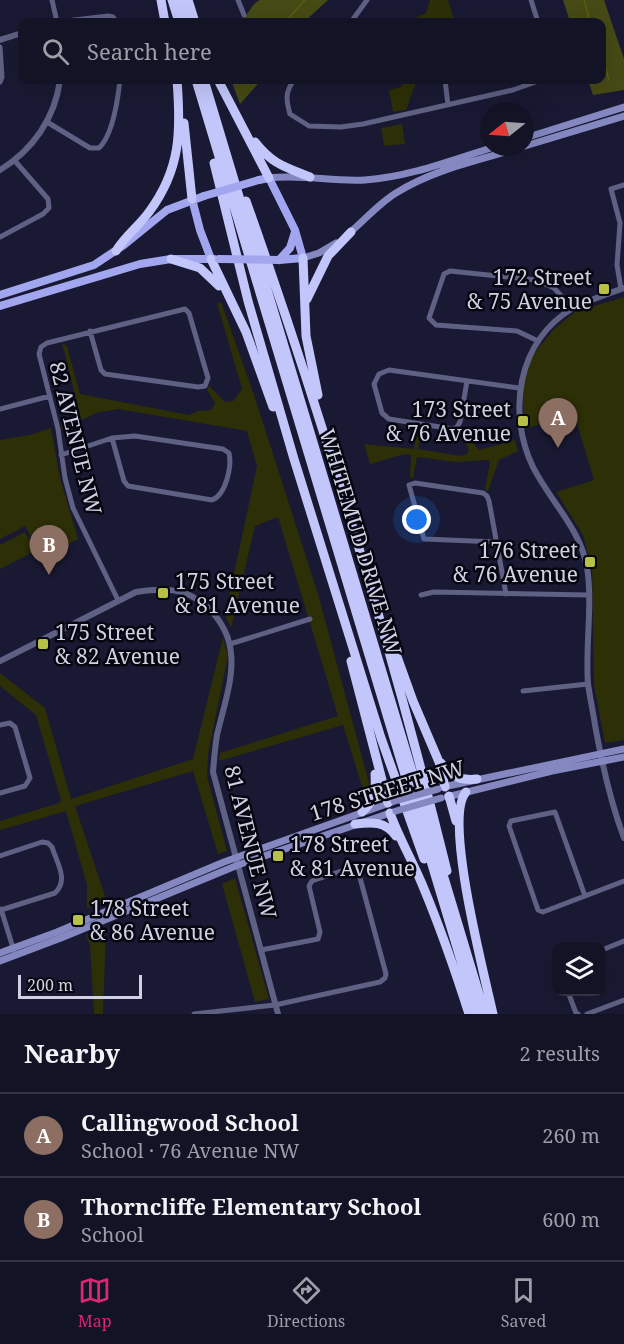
<!DOCTYPE html>
<meta charset="utf-8">
<style>
body{margin:0;font-family:"Noto Serif",serif;background:#202032;color:#f1f3f6}
.controls{position:absolute;right:18px;bottom:18px;display:grid;overflow:hidden;border-radius:12px;box-shadow:0 6px 24px #0002}
.controls button{width:54px;height:54px;display:grid;place-items:center;padding:0;border:0;border-bottom:2px solid #323243;background:#131326;color:#f1f3f6;font:30px sans-serif}
.compass{position:absolute;left:480px;top:102px;width:54px;height:54px;border-radius:50%;background:#131326;box-shadow:0 6px 24px #0002;rotate:253deg}
.scale{position:absolute;left:18px;bottom:15px;width:124px;box-sizing:border-box;padding-left:6px;border:3px solid #cfd1e2;border-top:0;font-size:16px;line-height:21px;white-space:nowrap;color:#cfd1e2;-webkit-text-stroke:4px #060610;paint-order:stroke}
.you{position:absolute;left:417px;top:520px;width:21px;height:21px;margin:-15px;border:4px solid #fff;border-radius:50%;background:#1a73e8;box-shadow:0 0 0 9px #1a73e833}
.badge{display:grid;place-items:center;width:39px;height:39px;border-radius:50%;background:#db2777;color:#fff;font-size:20px;font-weight:700}
.pin{position:absolute;translate:-50% -50px;filter:drop-shadow(0 2px 3px #0008)}
.pin::after{content:'';position:absolute;top:32px;width:21px;height:18px;background:inherit;clip-path:polygon(0 0,100% 0,50% 100%)}
.list{margin:0;padding:0;list-style:none}
h2{display:flex;justify-content:space-between;align-items:center;height:78px;margin:0;padding:0 24px;font-size:26px}
h2 small{font-size:20px;font-weight:400;color:#9d9ea7}
.list li{display:grid;grid-template-columns:39px 1fr auto;gap:18px;align-items:center;box-sizing:border-box;height:84px;padding:0 24px;border-top:2px solid #323243}
.list b{display:block;font-size:22px;white-space:nowrap}
.list p{margin:0;font-size:20px;white-space:nowrap;color:#9d9ea7}
.list em{font-size:20px;font-style:normal;color:#9d9ea7}
.icon{flex:none;width:33px;height:33px;fill:none;stroke:currentColor;stroke-width:2;stroke-linecap:round;stroke-linejoin:round}
.map{position:relative;flex:none;width:624px;height:1014px;overflow:hidden}
.search{position:absolute;background:#131326;box-shadow:0 6px 24px #0002;left:18px;right:18px;top:18px;height:66px;display:flex;align-items:center;gap:15px;box-sizing:border-box;padding:0 21px;border-radius:12px;color:#9d9ea7;font-size:22px}
.sheet{height:246px;background:#131326}
nav{display:flex;justify-content:space-around;align-items:center;box-sizing:border-box;height:84px;border-top:2px solid #323243;background:#131326;font-size:16px;color:#9d9ea7}
nav a{display:grid;justify-items:center;gap:3px}
nav .on{color:#db2777}
.map>svg:first-child{display:block}
.green{fill:#2d2f07}
.forest{fill:#464a15}
.lines{fill:none;stroke-linecap:round;stroke-linejoin:round}
.stream{stroke:#5a5f0d;stroke-width:1.5}
.minor{stroke:#5f6184;stroke-width:5}
.tertiary{stroke:#5f6184;stroke-width:6}
.secondary{stroke:#8588c0;stroke-width:7}
.primary{stroke:#a2a6ef;stroke-width:8}
.motorway{stroke:#c2c6fb;stroke-width:9}
.secondary-bridge{stroke:#8588c0;stroke-width:7}
.primary-bridge{stroke:#a2a6ef;stroke-width:8}
.poi-dot{fill:#b8c147;stroke:#060610;stroke-width:2}
.labels{text-anchor:middle;dominant-baseline:central;stroke-width:5;stroke-linejoin:round;paint-order:stroke}
.poi-label{font-size:21px;fill:#cfd1e2;stroke:#060610;text-anchor:start}
.street-label{font-size:21px;fill:#cfd1e2;stroke:#060610}
</style>
<div class="map">
<svg width="624" height="1014" viewBox="0 0 624 1014">
<rect width="100%" height="100%" fill="#191933"/>
<!-- green -->
<path class="green" d="M430 0H448L455 22H416L415 18 426 13Z
M404 80H417L406 110 393 112 389 90 401 87Z
M402 124 405 144 384 146 381 128Z
M624 297V740L605 743 594 685 592 569 583 535 556 492 594 480 574 414 524 429 522 390 532 356 554 329 575 312Z
M221 302 255 398 318 594 372 794 366 799 343 725 219 761 220 753 338 716 278 517 255 526 231 628 225 615 257 466 247 431 118 409 96 413 62 430 61 423 76 415 79 411 62 343 67 346 80 394 189 415 198 411 211 410 215 403 207 390 209 386 225 402 233 401 242 389 217 303Z
M51 428 60 478 78 539 42 559 25 526 0 539V440L30 435Z
M417 429 421 430 418 449 460 456 467 454 469 450 459 431 462 429 479 450 515 440 518 451 499 460 488 491 485 490 490 462 488 460 456 462 417 457 413 478H410L411 455 405 454 370 464 364 444 414 449Z
M25 532 35 551 0 569V545Z
M223 637 228 656 208 754 207 776 227 851 218 854 193 771 75 806 107 902 87 908V885L66 811 0 830V821L59 803 61 800 36 715 0 686V673L45 708 71 799 193 759Z
M235 878 269 999 255 1002 222 884Z
M106 929 103 1014H94L90 945 86 935Z"/>
<!-- forest -->
<path class="forest" d="M260 0H328L304 22H241V20C250 14 250 5 260 0Z
M563 0H604L624 59V90L593 95 588 80H602V22H570Z
M231 80H259L257 85 240 104Z"/>
<g class="lines">
<!-- stream -->
<path class="stream" d="M584 0 590 22
M285 22 305 0
M602 57 609 80"/>
<!-- minor -->
<path class="minor" d="M52 0 57 22 108 16 113 17 117 22
M238 0 244 15
M531 0 538 22
M351 22 367 0
M0 47 2 77 0 82
M294 80C285 92 286 100 290 114L309 126 341 127 363 124 513 90 541 80
M445 80 448 105
M47 122 90 148H99C113 135 118 98 120 80
M0 237 43 214 49 208 48 199 15 161
M621 289 617 265 620 223 611 189 624 185
M90 331 101 370 105 374 198 387 205 386 208 378 189 313 185 309 47 343 41 347 39 354 58 429 65 478 73 508 118 600
M538 341 517 331 436 325 429 318 444 274 450 271 536 280 554 288 573 309
M467 381 460 422 457 427 453 429 389 419 382 413 374 384 379 374 389 370 519 388
M0 409 50 396
M61 455 112 438 135 436 223 449 229 453C232 466 226 495 212 500L128 486 124 481 112 438
M497 542 424 539 409 485 415 483 483 493 487 496 489 501 506 594
M421 595 434 592 588 595
M230 644 310 619
M523 691 588 684
M0 725 10 723 15 727 30 778 25 786 0 793
M0 856 42 842 48 843 52 847C57 863 69 880 55 893L1 910
M585 896 555 812 511 821 509 826 538 910 543 912 624 881
M1 909 14 951
M602 950 624 941
M568 992 576 1013 578 1014
M194 1014 275 1005 380 982 385 978 386 974 359 874 357 870 350 868 312 881 309 886 320 932 318 939 261 950
M587 1014 624 1000"/>
<!-- tertiary -->
<path class="tertiary" d="M56 22H57
M0 40 22 33
M0 170C33 150 55 118 60 80
M624 288C607 294 589 300 573 308 517 341 507 413 533 467 550 501 580 528 587 567 593 605 585 646 588 684 590 698 593 711 595 725 602 764 610 801 624 838
M0 661 136 592C162 588 185 587 206 606 248 644 228 688 217 735 215 747 214 760 213 772L278 1014"/>
<!-- secondary -->
<path class="secondary" d="M525 138 624 107
M525 146 624 116
M269 178C301 174 333 182 365 180 409 177 452 160 494 147
M347 235C364 221 378 204 396 193 434 169 480 160 522 147
M303 258 319 253 336 243
M443 787 624 749
M447 797 552 771 624 757
M0 953 57 932 224 862 392 802
M0 961 61 938 238 865 393 812"/>
<!-- primary -->
<path class="primary" d="M259 180 269 178 295 230 303 258 279 260
M192 199 200 230 211 259
M279 260 290 248 295 232
M0 295 94 265 124 245 167 210 204 196
M0 306 140 264 171 259H214"/>
<!-- motorway -->
<path class="motorway" d="M161 0 165 22
M172 0 179 22
M180 0 187 22
M188 0 195 22
M196 80 477 1014
M204 80 485 1014
M218 80 269 178
M184 123 192 199
M255 142C272 164 285 167 310 177
M214 163 248 301 294 459 381 738 424 859
M246 201C324 421 391 645 447 871
M116 251C125 236 139 226 149 212 181 169 181 131 177 80
M303 258 306 336 318 395
M171 259 200 268 219 286
M211 259 246 332 273 407
M307 299 328 256 351 232
M395 651 413 701 439 762 445 787
M351 661 388 803
M441 763C451 776 460 781 477 779
M466 792C443 818 485 977 493 1014
M449 796 456 821
M362 812C375 800 376 791 375 774
M390 813C399 838 412 860 422 884 440 927 455 970 469 1014
M355 824C372 822 385 821 396 836"/>
<!-- secondary-bridge -->
<path class="secondary-bridge" d="M394 801 438 789
M396 811 441 798"/>
<!-- primary-bridge -->
<path class="primary-bridge" d="M204 196 259 180
M219 259 279 260"/>
</g>
<!-- markers -->
<g class="poi-dot">
<rect x="598" y="283" width="12" height="12" rx="3"/>
<rect x="517" y="415" width="12" height="12" rx="3"/>
<rect x="584" y="556" width="12" height="12" rx="3"/>
<rect x="157" y="587" width="12" height="12" rx="3"/>
<rect x="37" y="638" width="12" height="12" rx="3"/>
<rect x="272" y="850" width="12" height="12" rx="3"/>
<rect x="72" y="914" width="12" height="12" rx="3"/>
</g>
<g class="labels">
<!-- poi labels -->
<g class="poi-label">
<text x="592" y="277" text-anchor="end">172 Street<tspan x="592" dy="24">&amp; 75 Avenue</tspan></text>
<text x="511" y="409" text-anchor="end">173 Street<tspan x="511" dy="24">&amp; 76 Avenue</tspan></text>
<text x="578" y="550" text-anchor="end">176 Street<tspan x="578" dy="24">&amp; 76 Avenue</tspan></text>
<text x="175" y="581">175 Street<tspan x="175" dy="24">&amp; 81 Avenue</tspan></text>
<text x="55" y="632">175 Street<tspan x="55" dy="24">&amp; 82 Avenue</tspan></text>
<text x="290" y="844">178 Street<tspan x="290" dy="24">&amp; 81 Avenue</tspan></text>
<text x="90" y="908">178 Street<tspan x="90" dy="24">&amp; 86 Avenue</tspan></text>
</g>
<!-- street labels -->
<g class="street-label">
<text transform="translate(76 438) rotate(76)">82 AVENUE NW</text>
<text transform="translate(361 542) rotate(73)">WHITEMUD DRIVE NW</text>
<text transform="translate(387 790) rotate(-17)">178 STREET NW</text>
<text transform="translate(251 842) rotate(76)">81 AVENUE NW</text>
</g>
</g>
</svg>
<div class="controls">
<button><svg class="icon" aria-label="layers" viewBox="0 0 24 24"><path d="M12 4l9 5-9 5-9-5zM3 14l9 5 9-5"/></svg></button>
</div>
<svg class="compass" viewBox="-18 -18 36 36"><path d="M0-13l5 13h-10z" fill="#e53935"/><path d="M0 13l5-13h-10z" fill="#9d9ea7"/></svg>
<div class="scale">200 m</div>
<div class="you"></div>
<div class="pin badge" style="left:558px;top:448px;background:#8d6e63">A</div>
<div class="pin badge" style="left:49px;top:575px;background:#8d6e63">B</div>
<div class="search"><svg class="icon" aria-label="search" viewBox="0 0 24 24"><circle cx="10" cy="10" r="6"/><path d="M15 15l6 6"/></svg>Search here</div>
</div>
<section class="sheet">
<h2>Nearby<small>2 results</small></h2>
<ul class="list">
<li><span class="badge" style="background:#8d6e63">A</span><div><b>Callingwood School</b><p>School · 76 Avenue NW</p></div><em>260 m</em></li>
<li><span class="badge" style="background:#8d6e63">B</span><div><b>Thorncliffe Elementary School</b><p>School</p></div><em>600 m</em></li>
</ul>
</section>
<nav>
<a class="on"><svg class="icon" aria-label="map" viewBox="0 0 24 24"><path d="M3 6l6-2 6 2 6-2v14l-6 2-6-2-6 2zM9 4v14M15 6v14"/></svg>Map</a>
<a><svg class="icon" aria-label="directions" viewBox="0 0 24 24"><path d="M12 3l9 9-9 9-9-9zM9 14v-3h6M13 9l2 2-2 2"/></svg>Directions</a>
<a><svg class="icon" aria-label="saved" viewBox="0 0 24 24"><path d="M7 4h10v16l-5-4-5 4z"/></svg>Saved</a>
</nav>
